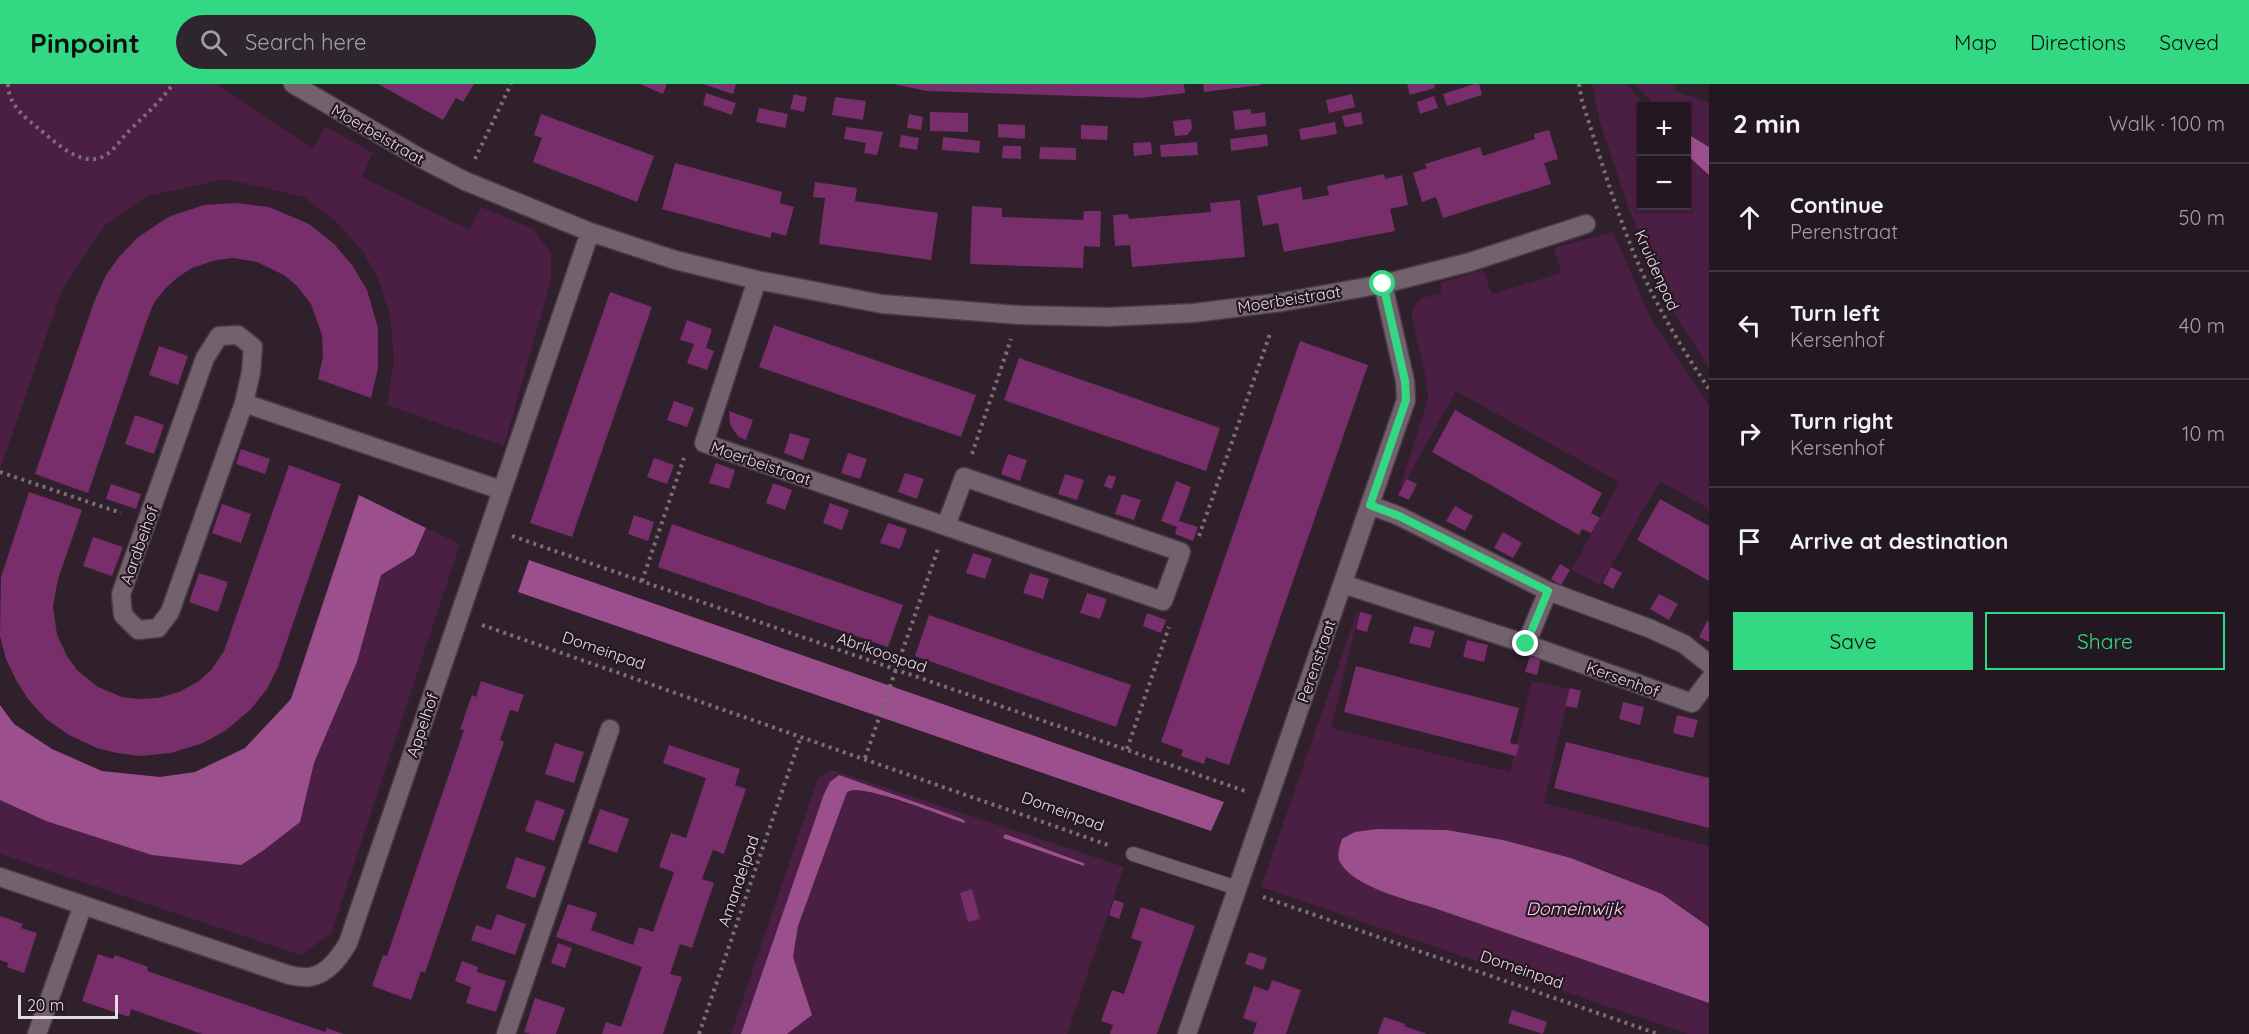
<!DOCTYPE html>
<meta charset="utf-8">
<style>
body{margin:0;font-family:Quicksand,sans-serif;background:#2f252e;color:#f1f3f6}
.controls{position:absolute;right:18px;top:18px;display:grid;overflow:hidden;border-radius:0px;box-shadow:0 2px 4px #0004}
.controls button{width:54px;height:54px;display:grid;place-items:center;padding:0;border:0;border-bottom:2px solid #40373f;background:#231821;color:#f1f3f6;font:30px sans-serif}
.scale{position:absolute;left:18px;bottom:15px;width:100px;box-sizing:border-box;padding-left:6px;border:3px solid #e5dbe3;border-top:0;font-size:16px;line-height:21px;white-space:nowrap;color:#e5dbe3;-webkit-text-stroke:4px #251722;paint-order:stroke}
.stop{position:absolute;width:18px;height:18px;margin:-14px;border:4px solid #33d882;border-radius:50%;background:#fff}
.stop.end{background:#33d882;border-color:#fff;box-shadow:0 2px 6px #0008}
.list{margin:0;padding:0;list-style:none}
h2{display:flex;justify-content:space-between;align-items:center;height:78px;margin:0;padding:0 24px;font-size:26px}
h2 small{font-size:20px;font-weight:400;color:#a3a0a5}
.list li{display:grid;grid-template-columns:39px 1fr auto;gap:18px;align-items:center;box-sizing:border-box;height:108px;padding:0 24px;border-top:2px solid #40373f}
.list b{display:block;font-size:22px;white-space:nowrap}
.list p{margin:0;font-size:20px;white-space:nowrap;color:#a3a0a5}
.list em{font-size:20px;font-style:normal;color:#a3a0a5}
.actions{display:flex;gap:12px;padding:18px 24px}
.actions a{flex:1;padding:14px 0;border:2px solid #33d882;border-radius:0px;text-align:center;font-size:21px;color:#33d882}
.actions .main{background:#33d882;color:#111}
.icon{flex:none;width:33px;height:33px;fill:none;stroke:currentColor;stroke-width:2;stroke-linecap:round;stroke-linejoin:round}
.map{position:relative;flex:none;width:1709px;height:950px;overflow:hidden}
header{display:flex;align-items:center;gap:36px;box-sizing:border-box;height:84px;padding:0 30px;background:#33d882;color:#111}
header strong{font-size:28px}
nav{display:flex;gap:33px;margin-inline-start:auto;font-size:21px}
.search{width:420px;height:54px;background:#2f252e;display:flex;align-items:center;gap:15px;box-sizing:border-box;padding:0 21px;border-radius:33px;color:#a3a0a5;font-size:22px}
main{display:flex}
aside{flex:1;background:#231821}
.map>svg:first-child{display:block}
.green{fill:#4b1e43;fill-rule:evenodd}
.water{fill:#9b4f8d}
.building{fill:#772e6b}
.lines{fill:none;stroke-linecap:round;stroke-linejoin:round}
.lane-casing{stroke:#483b46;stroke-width:16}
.street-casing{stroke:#483b46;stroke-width:21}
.path{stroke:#7b6e78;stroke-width:4;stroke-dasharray:3 4.5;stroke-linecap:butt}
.lane{stroke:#73616e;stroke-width:14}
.street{stroke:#73616e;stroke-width:18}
.route{stroke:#33d882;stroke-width:8}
.labels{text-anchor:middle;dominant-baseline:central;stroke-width:4.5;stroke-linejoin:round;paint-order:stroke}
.street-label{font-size:16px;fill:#e5dbe3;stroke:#251722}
.water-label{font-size:18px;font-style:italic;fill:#fed3f4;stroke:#251722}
</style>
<header>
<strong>Pinpoint</strong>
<div class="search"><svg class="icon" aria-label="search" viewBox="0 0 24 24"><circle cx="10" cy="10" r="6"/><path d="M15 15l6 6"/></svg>Search here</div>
<nav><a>Map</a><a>Directions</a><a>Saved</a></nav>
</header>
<main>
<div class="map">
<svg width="1709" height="950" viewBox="0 0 1709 950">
<rect width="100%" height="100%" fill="#2f202c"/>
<!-- green -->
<path class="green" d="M0 0H216L312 64 326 43 373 69 362 93 470 146 481 123 533 145 551 169V196L504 362 387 321 394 276 390 231 379 196 362 166 335 137 304 113 225 95 148 112 105 141 62 206 0 386Z
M1592 0H1627L1644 22H1642V122H1686L1687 71 1709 91V284L1667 218 1629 125 1599 35Z
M1635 0H1676L1674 7 1709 18V63L1687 49 1686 22H1655Z
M1613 148 1652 237 1709 321V425L1660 397 1600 501 1572 486 1619 398 1456 307 1403 402 1400 403 1428 316 1425 289 1411 231 1415 221 1422 214 1441 209V199L1483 186 1492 210 1561 189 1554 164Z
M426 444 460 460 331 850 300 871 0 770V716L46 737 300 738 314 679 357 578 381 491 414 471Z
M1357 528 1359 529 1331 644 1510 688 1532 597 1570 605 1544 719 1709 762V843L1662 810 1604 786 1571 774 1503 756 1447 746 1346 785C1376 807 1396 813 1431 823L1709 919V950H1688L1261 803Z
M832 686 1124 783 1067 950H787L812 931 793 873 798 842 847 708 851 705 869 707 965 739 949 730 838 691 824 710 741 950H731L818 694ZM1005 750 1084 778V781L1003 754Z"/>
<!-- water -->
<path class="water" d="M1686 49 1709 63V91L1687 71Z
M359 411 426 444 414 471 381 491 357 578 314 679 300 738 264 766 241 781 152 771 46 737 0 716V621L14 640 52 665 102 687 160 693 195 688 245 664 291 615Z
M529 476 1224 718 1211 747 518 508Z
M839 691 949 730 964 736 965 739C944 733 861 698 847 708L798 842 793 873 812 931 787 950H741L824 710 830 698Z
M1377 745 1447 746 1503 756 1571 774 1662 810 1709 843V919L1431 823C1407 816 1352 802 1340 778 1336 771 1340 762 1342 755L1355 748Z
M1005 750 1084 779V782L1003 754Z"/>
<!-- building -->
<path class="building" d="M378 0H474L463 18 456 14 443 36Z
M640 0H667L663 10Z
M703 0H736L733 10Z
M893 0H1184L1185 9 1140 14 927 7Z
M1203 0H1261V1L1204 8Z
M1407 0H1434L1435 4 1410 11Z
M1474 0H1479L1482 11 1447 22 1443 10Z
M706 9 736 19 732 31 703 21Z
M794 10 807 13 804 28 790 25Z
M1352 10 1355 23 1329 29 1326 16Z
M1434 12 1438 24 1420 30 1417 18Z
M835 13 866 17 863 36 832 31Z
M759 24 788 30 785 44 756 38Z
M1251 25V30L1265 28 1266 42 1235 46 1233 27Z
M930 28 968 29V48L930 47Z
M1361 28 1363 40 1345 43 1342 32Z
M541 30 654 72 637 118 533 78 542 54 534 51Z
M909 30 923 33 921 46 907 44Z
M1191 35 1192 45 1187 51 1175 52 1173 37Z
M1335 38 1337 50 1301 56 1299 45Z
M998 40 1025 41V55L998 53Z
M1081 41 1108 42 1107 56 1081 55Z
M846 43 883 48 877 71 864 69 866 59 844 55Z
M1549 46 1558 75 1544 79 1551 100 1443 134 1436 113 1422 118 1413 89 1427 84 1425 80 1480 63 1483 72 1535 55 1534 50Z
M1267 50 1268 62 1231 67 1230 55Z
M901 51 919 54 917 66 899 63Z
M943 53 980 57 979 69 942 66Z
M1151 58 1152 70 1134 72 1133 59Z
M1197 58 1198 71 1161 73 1160 61Z
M1003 62H1021V75L1002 74Z
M1040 63 1076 64V76L1039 75Z
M675 79 782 108 780 119 794 123 786 152 772 148 770 154 662 125Z
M1384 90 1385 95 1402 91 1408 121 1390 125 1395 147 1284 168 1278 139 1263 142 1257 112 1301 103 1303 116 1329 111 1327 102Z
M815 98 857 104 855 117 938 129 931 176 819 160 825 114 813 113Z
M1240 116 1245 173 1132 183 1130 161 1115 162 1113 131 1128 130 1129 135 1211 128 1210 119Z
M237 119 269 123 309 140 334 160 352 181 367 206 378 244V284L371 314 318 295 323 273 322 251 311 220 297 202 284 191 257 178 233 174 216 176 192 184 178 193 165 205 154 219 147 236 88 409 35 390 94 218 106 191 119 173 137 154 168 133 204 121Z
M972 122 1002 124V133L1083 136 1084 127H1101L1100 163 1084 162 1083 184 970 180Z
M610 208 652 223 572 453 530 439Z
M687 236 712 245 706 264 714 267 707 286 687 279 694 260 680 256Z
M774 241 976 311 961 353 759 283Z
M1300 257 1368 281 1229 681 1206 673 1204 680 1181 672 1183 666 1161 658Z
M159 262 188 272 178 301 149 291Z
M1019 274 1220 344 1206 387 1004 316Z
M674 317 694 324 687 343 667 336Z
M1455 326 1602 409 1591 429 1600 434 1591 449 1582 445 1579 451 1432 368Z
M729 327 753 336 746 356 739 353 734 347 730 340Z
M135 331 164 341 154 370 125 360Z
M790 349 810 355 803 376 784 369Z
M241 365 270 375 265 390 236 380Z
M848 369 867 375 860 395 841 389Z
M1008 370 1027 376 1020 397 1001 390Z
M654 374 674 381 667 400 647 393Z
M716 379 735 386 729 405 709 399Z
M289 381 341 400 278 583 267 605 250 626 225 647 203 659 171 669 141 672 117 669 97 664 69 651 46 635 28 615 16 596 6 575 0 552 1 493 29 408 82 426 58 495 53 522 57 551 67 572 77 586 98 603 122 613 140 615 158 614 179 608 199 597 212 585 224 567Z
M905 389 924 395 917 415 898 408Z
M1065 390 1084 396 1077 416 1058 410Z
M1108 391 1116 393 1112 405 1104 402Z
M1407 395 1417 400 1409 416 1398 411Z
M1176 397 1191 403 1179 437 1198 443 1193 457 1175 450 1177 443 1161 437Z
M773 399 792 406 785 426 766 419Z
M111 400 141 410 136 425 106 415Z
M1122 410 1141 416 1134 436 1115 430Z
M1660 415 1709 442V497L1637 456Z
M830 419 849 426 842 446 823 439Z
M222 420 251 430 241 459 212 449Z
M1455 422 1473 432 1465 447 1446 437Z
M634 431 654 438 648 457 628 450Z
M888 439 907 445 900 465 880 459Z
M672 440 903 521 888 563 658 483Z
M1503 448 1522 459 1513 474 1494 464Z
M93 453 123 463 112 492 83 482Z
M973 469 992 475 985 495 966 489Z
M1560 480 1570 486 1561 501 1551 495Z
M1611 483 1622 489 1613 505 1603 499Z
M199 489 228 498 218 528 189 518Z
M1030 489 1049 495 1043 515 1023 509Z
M1087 509 1107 515 1100 535 1080 529Z
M1659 510 1678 520 1669 536 1650 525Z
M1360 528 1372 531 1367 548 1356 545Z
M1147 529 1166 536 1161 549 1143 542Z
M929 531 1131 601 1116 643 915 572Z
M1707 537 1709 538V558L1699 553Z
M1414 542 1435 547 1430 564 1409 559Z
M1467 556 1488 561 1484 578 1463 573Z
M1530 571 1541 574 1537 591 1525 588Z
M1356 582 1519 624 1510 659 1519 661 1516 672 1344 628Z
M481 597 524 611 518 628 510 626 500 656 504 658 425 889 421 887 411 916 372 902 383 871 387 872 464 646 460 645 472 611 476 613Z
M1570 604 1581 607 1577 624 1565 622Z
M1623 618 1644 623 1640 641 1619 635Z
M1677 631 1698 636 1693 654 1673 649Z
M1566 658 1709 694V744L1554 704Z
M555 659 584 668 574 699 545 690Z
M669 661 740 685 735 701 746 705 724 770 713 766 707 781 702 795 714 799 692 864 680 860 670 890 682 893 663 950H602L606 938 621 943 642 883 556 853 568 820 597 829 591 846 633 861 639 843 653 848 674 788 659 783 671 749 686 754 706 694 663 679Z
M536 716 565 726 554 757 525 747Z
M600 725 629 735 617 769 588 759Z
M516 773 546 783 535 814 506 804Z
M972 805 980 835 968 838 960 809Z
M1114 816 1124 819 1119 835 1109 831Z
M1141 823 1195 842 1157 950H1110L1113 941 1101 937 1112 906 1124 910 1142 858 1131 854Z
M497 830 526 840 515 871 471 856 476 841 491 846Z
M0 832 23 840 21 844 37 849 24 889 7 883 8 879 0 876Z
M558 859 572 864 565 884 551 879Z
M1249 868 1267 874 1263 886 1245 880Z
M98 870 113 875 115 871 148 883 147 887 325 948 327 944 344 950H202L131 925 129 933 82 917Z
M462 877 478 883 477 888 506 897 496 928 466 919 471 903 455 897Z
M1272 896 1301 906 1286 950H1253L1257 939 1243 934 1254 902 1268 907Z
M535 914 565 924 556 950H530L524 948Z
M1512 926 1547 938 1543 950 1508 939Z
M1384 933 1405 940 1404 942 1427 950H1378Z"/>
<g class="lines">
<!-- lane casing -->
<g class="lane-casing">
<path id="lane" d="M1133 770 1237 804"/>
</g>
<!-- street casing -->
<g class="street-casing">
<path id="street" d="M293 0 422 75 465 97 590 148 675 176 757 196 882 220 1019 231 1107 233 1194 229 1282 218 1383 200 1470 178 1586 140
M757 196 704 359 1163 517 1181 468 964 393 946 442
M238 251 253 263 251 288 244 319 170 528 158 544 138 546 123 531 121 510 205 274 219 252Z
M244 319 501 406
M1370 421 1399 432 1548 507 1651 545 1684 560 1709 580
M1343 500 1526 560 1692 619 1709 596
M1526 560 1548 507
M0 793 289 891C295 892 303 894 309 893 327 891 339 874 348 859L590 148
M37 950 83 821
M506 950 610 645
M1187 950 1406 316 1405 297 1383 200"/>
</g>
<!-- path -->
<path class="path" d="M8 0C8 20 24 33 38 44 57 59 85 89 110 68 117 62 122 54 129 47 145 31 160 18 173 0
M1579 0 1582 17C1603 81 1621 147 1651 207 1668 241 1688 274 1709 305
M475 75 511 0
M972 370 1011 255
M0 388 121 429
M512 452 1245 707
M1199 452 1271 247
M642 497 684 374
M482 541 1111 762
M1127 665 1169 543
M865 674 938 465
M1263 813 1658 950
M699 950 801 652"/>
<!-- lane -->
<use href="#lane" class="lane"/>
<!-- street -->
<use href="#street" class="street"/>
</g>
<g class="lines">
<!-- route -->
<path class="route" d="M1383 200 1405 297 1406 316 1370 421 1399 432 1548 507 1526 560"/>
</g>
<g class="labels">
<!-- street labels -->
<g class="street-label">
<text transform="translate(378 50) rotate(30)">Moerbeistraat</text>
<text transform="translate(1657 186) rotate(66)">Kruidenpad</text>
<text transform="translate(1289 215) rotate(-9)">Moerbeistraat</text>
<text transform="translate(761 379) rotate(19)">Moerbeistraat</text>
<text transform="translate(139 461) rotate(-70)">Aardbeihof</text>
<text transform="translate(604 566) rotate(19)">Domeinpad</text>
<text transform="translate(882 568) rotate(19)">Abrikoospad</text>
<text transform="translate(1316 577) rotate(-71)">Perenstraat</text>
<text transform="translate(1623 595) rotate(20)">Kersenhof</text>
<text transform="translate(422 641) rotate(-71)">Appelhof</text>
<text transform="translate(1063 727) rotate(20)">Domeinpad</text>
<text transform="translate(738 797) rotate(-71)">Amandelpad</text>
<text transform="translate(1522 885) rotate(19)">Domeinpad</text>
</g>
<!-- water labels -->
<g class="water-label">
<text x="1574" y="824">Domeinwijk</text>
</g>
</g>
</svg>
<div class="controls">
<button>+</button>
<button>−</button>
</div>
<div class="scale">20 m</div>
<div class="stop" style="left:1383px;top:200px"></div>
<div class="stop end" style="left:1526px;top:560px"></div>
</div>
<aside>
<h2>2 min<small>Walk · 100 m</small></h2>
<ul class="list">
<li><svg class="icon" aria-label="ahead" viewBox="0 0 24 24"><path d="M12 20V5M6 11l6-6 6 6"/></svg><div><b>Continue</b><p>Perenstraat</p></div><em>50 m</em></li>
<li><svg class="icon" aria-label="left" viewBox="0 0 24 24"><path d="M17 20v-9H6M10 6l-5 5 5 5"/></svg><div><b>Turn left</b><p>Kersenhof</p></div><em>40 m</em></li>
<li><svg class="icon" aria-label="right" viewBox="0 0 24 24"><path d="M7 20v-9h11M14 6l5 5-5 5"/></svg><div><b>Turn right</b><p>Kersenhof</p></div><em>10 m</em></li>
<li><svg class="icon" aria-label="arrive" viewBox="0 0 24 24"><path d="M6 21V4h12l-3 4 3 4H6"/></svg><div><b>Arrive at destination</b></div></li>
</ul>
<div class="actions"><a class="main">Save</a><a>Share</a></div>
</aside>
</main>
